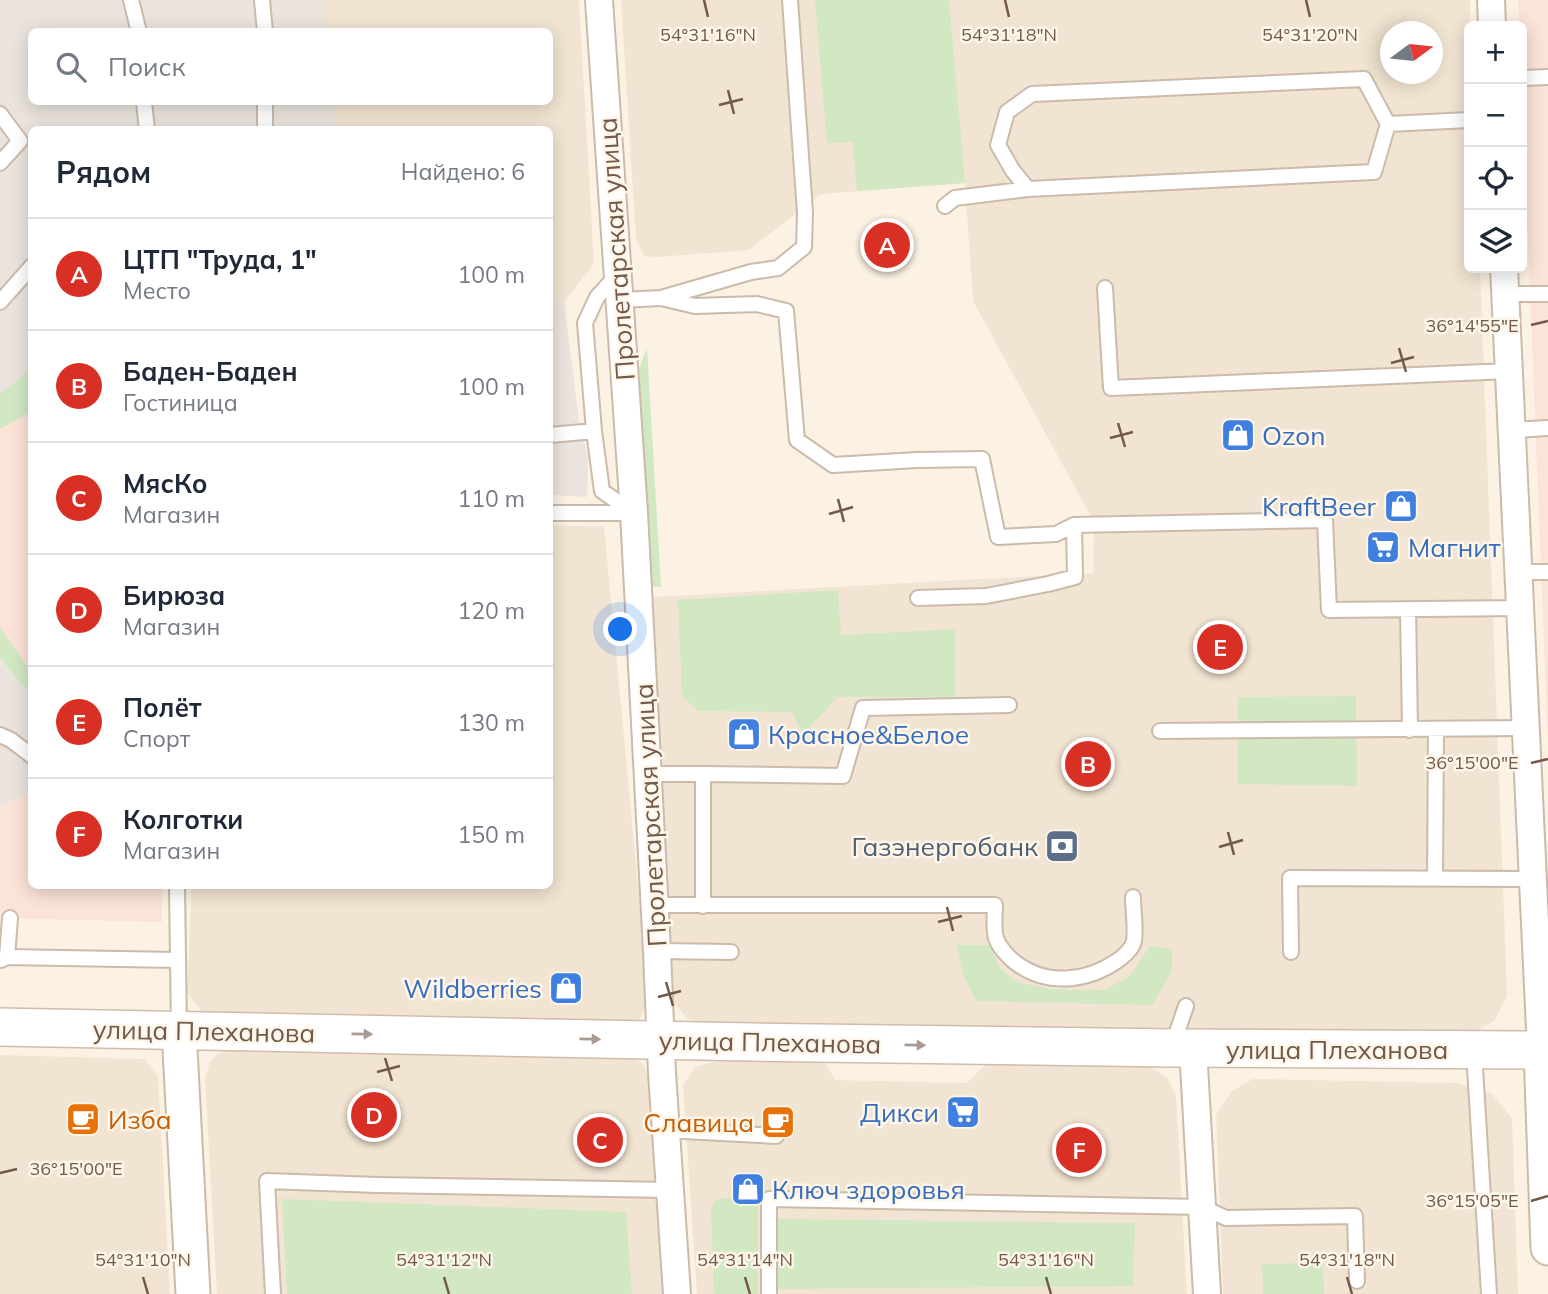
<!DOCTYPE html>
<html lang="ru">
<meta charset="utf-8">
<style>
body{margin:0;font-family:Mulish,sans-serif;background:#f2f2f3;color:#1f2937}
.controls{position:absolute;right:21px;top:21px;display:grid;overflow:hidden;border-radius:10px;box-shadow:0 4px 18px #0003}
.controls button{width:63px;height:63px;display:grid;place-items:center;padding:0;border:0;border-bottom:2px solid #e0e1e3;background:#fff;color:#1f2937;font:35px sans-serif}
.compass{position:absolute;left:1380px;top:21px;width:63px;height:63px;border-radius:50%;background:#fff;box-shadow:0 4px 18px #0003;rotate:75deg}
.you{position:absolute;left:621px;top:630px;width:24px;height:24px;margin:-18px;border:5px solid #fff;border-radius:50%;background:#1a73e8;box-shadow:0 0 0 10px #1a73e833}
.badge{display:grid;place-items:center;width:46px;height:46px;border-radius:50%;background:#d93025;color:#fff;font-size:23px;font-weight:700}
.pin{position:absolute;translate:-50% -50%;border:4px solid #fff;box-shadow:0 2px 7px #0006}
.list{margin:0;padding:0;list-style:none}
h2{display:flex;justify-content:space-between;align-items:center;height:91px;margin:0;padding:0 28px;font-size:30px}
h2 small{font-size:23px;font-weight:400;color:#747a83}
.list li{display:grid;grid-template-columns:46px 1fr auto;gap:21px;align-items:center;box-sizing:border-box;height:112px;padding:0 28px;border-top:2px solid #e0e1e3}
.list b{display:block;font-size:26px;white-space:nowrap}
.list p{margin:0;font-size:23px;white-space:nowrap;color:#747a83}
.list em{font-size:23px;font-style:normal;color:#747a83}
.icon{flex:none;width:38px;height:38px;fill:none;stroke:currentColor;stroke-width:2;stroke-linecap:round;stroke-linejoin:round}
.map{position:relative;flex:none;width:1548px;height:1294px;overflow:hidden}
.search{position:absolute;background:#fff;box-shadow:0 4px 18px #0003;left:28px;top:28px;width:525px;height:77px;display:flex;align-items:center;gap:18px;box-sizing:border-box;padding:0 24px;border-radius:10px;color:#747a83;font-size:26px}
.panel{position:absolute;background:#fff;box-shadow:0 4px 18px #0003;left:28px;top:126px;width:525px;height:763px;border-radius:10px}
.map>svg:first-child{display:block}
.residential{fill:#f2e4d2;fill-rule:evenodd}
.commercial{fill:#fbe3d7}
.industrial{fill:#ebe4de}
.green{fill:#d1e8c3}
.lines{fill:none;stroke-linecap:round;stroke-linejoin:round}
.service-casing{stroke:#ccbaaa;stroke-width:18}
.minor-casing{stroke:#ccbaaa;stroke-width:30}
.tertiary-casing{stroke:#ccbaaa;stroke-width:37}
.secondary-casing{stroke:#d1bcab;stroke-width:40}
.service{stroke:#fff;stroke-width:14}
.minor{stroke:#fff;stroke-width:26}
.tertiary{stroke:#fff;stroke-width:33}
.secondary{stroke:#fff;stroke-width:37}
.oneway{fill:#aa9b92}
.ticks{fill:none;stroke:#72594a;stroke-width:2.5}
.labels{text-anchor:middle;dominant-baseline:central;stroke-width:5;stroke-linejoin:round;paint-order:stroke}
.street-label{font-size:26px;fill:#72594a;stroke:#fef6e9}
.shop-label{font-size:26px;fill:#366cbe;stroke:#fef6e9;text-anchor:start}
.service-label{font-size:26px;fill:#4e5e75;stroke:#fef6e9;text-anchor:end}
.food-label{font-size:26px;fill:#c56008;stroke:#fef6e9;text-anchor:start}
.ticks-label{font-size:18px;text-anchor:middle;fill:#72594a;stroke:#fef6e9;stroke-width:5;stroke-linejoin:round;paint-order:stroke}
</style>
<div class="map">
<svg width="1548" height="1294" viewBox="0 0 1548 1294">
<rect width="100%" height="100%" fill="#fbf2e3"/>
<!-- residential -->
<path class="residential" d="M324 0H579L594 264 564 302 550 301V130L336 129 333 102H550V32L327 31Z
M621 0H1470L1469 268H1480L1507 996 1494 1021 1471 1034 709 1027 688 1019 673 1002 653 597 1093 573 1094 522 973 301 965 183 821 194 749 250 658 257 644 256 636 239ZM1390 32H1432V74H1390Z
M550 525 604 527 649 1001 639 1020 618 1022 225 1016 202 1012 187 992 192 886H550Z
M233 1049 631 1056 643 1064 650 1080 665 1294H217L205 1079 210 1062 219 1053Z
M0 1055 144 1059 158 1076 170 1294H0Z
M721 1060 825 1062 835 1080 967 1083 986 1064 1148 1066 1167 1077 1176 1096 1187 1294H697L683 1085 695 1067Z
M1253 1079 1458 1083 1491 1093 1512 1118 1518 1294H1223L1216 1115 1232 1091Z"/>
<!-- commercial -->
<path class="commercial" d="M1518 0H1548V745L1522 86V26H1519Z
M31 412V670L25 663 0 627V429Z
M31 794 32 886H162V922L0 918V806Z"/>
<!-- industrial -->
<path class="industrial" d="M0 0H324L327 31 32 32V102H333L336 129 32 130 31 370 0 393Z
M550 301 564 302 579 421 588 458 587 497 550 495Z
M0 657 16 679 32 692 31 794 0 806Z"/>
<!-- green -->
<path class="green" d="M815 0H949L965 183 857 191 853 142 827 143Z
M647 348 661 587H652L638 371Z
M31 370V412L0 429V393Z
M838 590 841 635 955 629V697H837L803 735 792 712 698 711 682 696 678 600Z
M0 627 25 663 31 670V692L16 679 0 657Z
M1356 696 1357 786 1238 784V697Z
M956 945H990L999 967 1016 982 1049 989 1081 990H1105L1130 976 1150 946 1172 949V971L1152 1005 976 1001 963 974Z
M752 1195 758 1203V1294H714L711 1208 717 1199Z
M282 1199 626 1212 632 1294H287Z
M776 1219 1135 1223 1133 1286 775 1289Z
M1323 1263 1324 1294H1263L1262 1264Z"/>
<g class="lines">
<!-- service casing -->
<g class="service-casing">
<path id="service" d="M131 0 139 32
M262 0 265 32
M1522 78 1548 77
M1364 79 1388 124 1374 172 1028 189 1013 171 998 145 1007 112 1032 94Z
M144 102 147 130
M0 114 20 141 0 163
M1388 124 1469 120
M265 130V102
M945 206 955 198 1028 189
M618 274 597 297 585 323 594 431 602 491 634 513
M1105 288 1111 388 1509 371
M1505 294H1548
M661 298 695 306 757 304 786 311 797 440 833 465 917 460 982 459 998 537 1056 534 1074 525 1325 520 1329 610 1520 608
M620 300 661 298 751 272 778 268 804 247 805 213 790 0
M0 302 32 266
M1513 430 1548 428
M550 435 594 431
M550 513H634
M1518 572H1548
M918 598 986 596 1048 584 1075 577 1074 525
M1408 609 1410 730
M1160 731 1526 728
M0 735 11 740 32 756
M647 774H703
M1435 879 1436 729
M177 886 179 1030
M654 905H995C995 915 993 929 996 938 999 947 1008 957 1016 963 1047 986 1086 982 1117 961 1123 957 1132 949 1134 941 1136 929 1133 910 1133 897
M703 906V774L843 776 863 708 1009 705
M657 951 731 952
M1291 952 1290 878 1533 879
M7 957 177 960
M1 960 7 957 10 918
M1174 1048 1175 1038 1186 1006
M1474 1052 1489 1294
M665 1130 776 1136
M273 1294 267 1181 378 1185 669 1190
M769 1294V1199L1202 1207 1226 1218 1355 1216 1357 1281"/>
</g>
<!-- minor casing -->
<g class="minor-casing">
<path id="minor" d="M599 0 634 513 657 951 662 1073 677 1294
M1491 0 1492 26
M1504 268 1541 1050
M1193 1048 1207 1294"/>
</g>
<!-- tertiary casing -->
<g class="tertiary-casing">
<path id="tertiary" d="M179 1030 193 1294
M1541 1050 1548 1248"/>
</g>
<!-- secondary casing -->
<g class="secondary-casing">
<path id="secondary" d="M0 1027 752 1042 1174 1048 1541 1050"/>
</g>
<!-- service -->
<use href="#service" class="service"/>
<!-- minor -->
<use href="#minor" class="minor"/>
<!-- tertiary -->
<use href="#tertiary" class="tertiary"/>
<!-- secondary -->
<use href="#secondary" class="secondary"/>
</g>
<!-- one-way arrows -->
<defs><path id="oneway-solid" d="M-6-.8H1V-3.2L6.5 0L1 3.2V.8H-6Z" transform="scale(1.75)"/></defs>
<g class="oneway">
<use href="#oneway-solid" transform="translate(362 1034) rotate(1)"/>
<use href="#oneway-solid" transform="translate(590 1039) rotate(1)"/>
<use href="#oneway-solid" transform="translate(915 1045) rotate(1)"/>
</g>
<!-- ticks -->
<path class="ticks" d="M704 0 708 17M1005 0 1009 17M1306 0 1310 17M728 90 734 114M719 105 743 99M1531 325 1548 321M1399 348 1406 372M1391 363 1414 357M1118 423 1125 447M1110 438 1133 432M838 499 844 522M829 514 853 507M1531 763 1548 759M1228 832 1234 855M1219 847 1243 840M947 907 953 931M938 922 962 916M666 982 673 1006M658 997 681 991M385 1058 392 1081M377 1072 400 1066M0 1173 17 1169M1531 1201 1548 1196M143 1277 148 1294M444 1277 449 1294M745 1277 750 1294M1046 1277 1051 1294M1347 1277 1352 1294"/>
<!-- icons -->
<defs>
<g id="shop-square" transform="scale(1.75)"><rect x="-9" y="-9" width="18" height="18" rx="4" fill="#3f7fe0" stroke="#fef6e9"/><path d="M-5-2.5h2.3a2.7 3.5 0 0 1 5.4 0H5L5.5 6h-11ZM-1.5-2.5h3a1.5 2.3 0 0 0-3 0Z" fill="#fff"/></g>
<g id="supermarket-square" transform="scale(1.75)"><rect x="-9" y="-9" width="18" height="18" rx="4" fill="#3f7fe0" stroke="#fef6e9"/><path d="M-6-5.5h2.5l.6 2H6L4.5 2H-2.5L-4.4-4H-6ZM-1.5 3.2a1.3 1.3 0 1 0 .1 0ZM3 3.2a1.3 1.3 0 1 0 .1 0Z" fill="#fff"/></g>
<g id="bank-square" transform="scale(1.75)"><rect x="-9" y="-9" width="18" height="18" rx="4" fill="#5c6f8a" stroke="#fef6e9"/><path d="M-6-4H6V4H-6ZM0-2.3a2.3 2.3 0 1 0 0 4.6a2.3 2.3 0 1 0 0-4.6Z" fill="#fff"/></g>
<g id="cafe-square" transform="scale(1.75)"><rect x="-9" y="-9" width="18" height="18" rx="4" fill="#e8710a" stroke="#fef6e9"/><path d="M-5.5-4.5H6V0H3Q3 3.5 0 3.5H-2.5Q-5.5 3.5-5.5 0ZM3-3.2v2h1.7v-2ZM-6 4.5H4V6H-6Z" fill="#fff"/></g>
</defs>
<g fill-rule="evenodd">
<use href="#shop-square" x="1238" y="435"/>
<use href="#shop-square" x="1401" y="506"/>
<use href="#supermarket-square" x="1383" y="547"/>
<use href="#shop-square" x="744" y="734"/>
<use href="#bank-square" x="1062" y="846"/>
<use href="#shop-square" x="566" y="988"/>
<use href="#supermarket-square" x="963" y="1112"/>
<use href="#cafe-square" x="83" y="1119"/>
<use href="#cafe-square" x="778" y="1122"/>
<use href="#shop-square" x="748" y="1189"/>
</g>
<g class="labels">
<!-- street labels -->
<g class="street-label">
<text transform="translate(616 249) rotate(-94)">Пролетарская улица</text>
<text transform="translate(650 815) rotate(-93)">Пролетарская улица</text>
<text transform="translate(204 1031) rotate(1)">улица Плеханова</text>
<text transform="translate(770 1042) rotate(1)">улица Плеханова</text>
<text x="1337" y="1049">улица Плеханова</text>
</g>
<!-- shop labels -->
<g class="shop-label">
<text x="1262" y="435">Ozon</text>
<text x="1376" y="506" text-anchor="end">KraftBeer</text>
<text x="1408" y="547">Магнит</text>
<text x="768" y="734">Красное&amp;Белое</text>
<text x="542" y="988" text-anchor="end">Wildberries</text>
<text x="939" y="1112" text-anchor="end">Дикси</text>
<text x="772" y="1189">Ключ здоровья</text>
</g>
<!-- service labels -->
<g class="service-label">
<text x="1038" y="846">Газэнергобанк</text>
</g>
<!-- food labels -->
<g class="food-label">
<text x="108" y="1119">Изба</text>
<text x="754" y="1122" text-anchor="end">Славица</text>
</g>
</g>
<g class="ticks-label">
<text x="708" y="41">54°31'16"N</text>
<text x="1009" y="41">54°31'18"N</text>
<text x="1310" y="41">54°31'20"N</text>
<text x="1472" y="332">36°14'55"E</text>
<text x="1472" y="769">36°15'00"E</text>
<text x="76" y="1175">36°15'00"E</text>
<text x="1472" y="1207">36°15'05"E</text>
<text x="143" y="1266">54°31'10"N</text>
<text x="444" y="1266">54°31'12"N</text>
<text x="745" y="1266">54°31'14"N</text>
<text x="1046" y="1266">54°31'16"N</text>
<text x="1347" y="1266">54°31'18"N</text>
</g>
</svg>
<div class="controls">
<button>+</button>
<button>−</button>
<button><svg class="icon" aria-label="locate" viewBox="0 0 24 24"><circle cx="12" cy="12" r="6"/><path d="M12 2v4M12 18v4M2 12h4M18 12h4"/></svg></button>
<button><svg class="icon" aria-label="layers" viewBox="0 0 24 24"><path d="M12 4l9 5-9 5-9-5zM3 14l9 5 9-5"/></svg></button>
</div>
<svg class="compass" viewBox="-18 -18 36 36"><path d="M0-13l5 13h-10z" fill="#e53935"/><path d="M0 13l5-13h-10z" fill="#747a83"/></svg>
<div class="you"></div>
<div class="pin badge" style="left:887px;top:245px">A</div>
<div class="pin badge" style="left:1088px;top:764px">B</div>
<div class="pin badge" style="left:600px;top:1140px">C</div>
<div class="pin badge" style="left:374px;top:1115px">D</div>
<div class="pin badge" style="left:1220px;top:647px">E</div>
<div class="pin badge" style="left:1079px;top:1150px">F</div>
<div class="search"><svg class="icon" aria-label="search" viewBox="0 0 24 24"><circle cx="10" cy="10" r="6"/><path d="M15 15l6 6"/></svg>Поиск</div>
<section class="panel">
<h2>Рядом<small>Найдено: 6</small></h2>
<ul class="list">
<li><span class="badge">A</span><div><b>ЦТП &quot;Труда, 1&quot;</b><p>Место</p></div><em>100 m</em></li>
<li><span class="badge">B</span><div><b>Баден-Баден</b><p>Гостиница</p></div><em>100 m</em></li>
<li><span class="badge">C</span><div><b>МясКо</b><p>Магазин</p></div><em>110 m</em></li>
<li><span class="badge">D</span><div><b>Бирюза</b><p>Магазин</p></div><em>120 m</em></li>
<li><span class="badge">E</span><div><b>Полёт</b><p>Спорт</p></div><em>130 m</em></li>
<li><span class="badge">F</span><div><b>Колготки</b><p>Магазин</p></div><em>150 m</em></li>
</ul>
</section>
</div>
